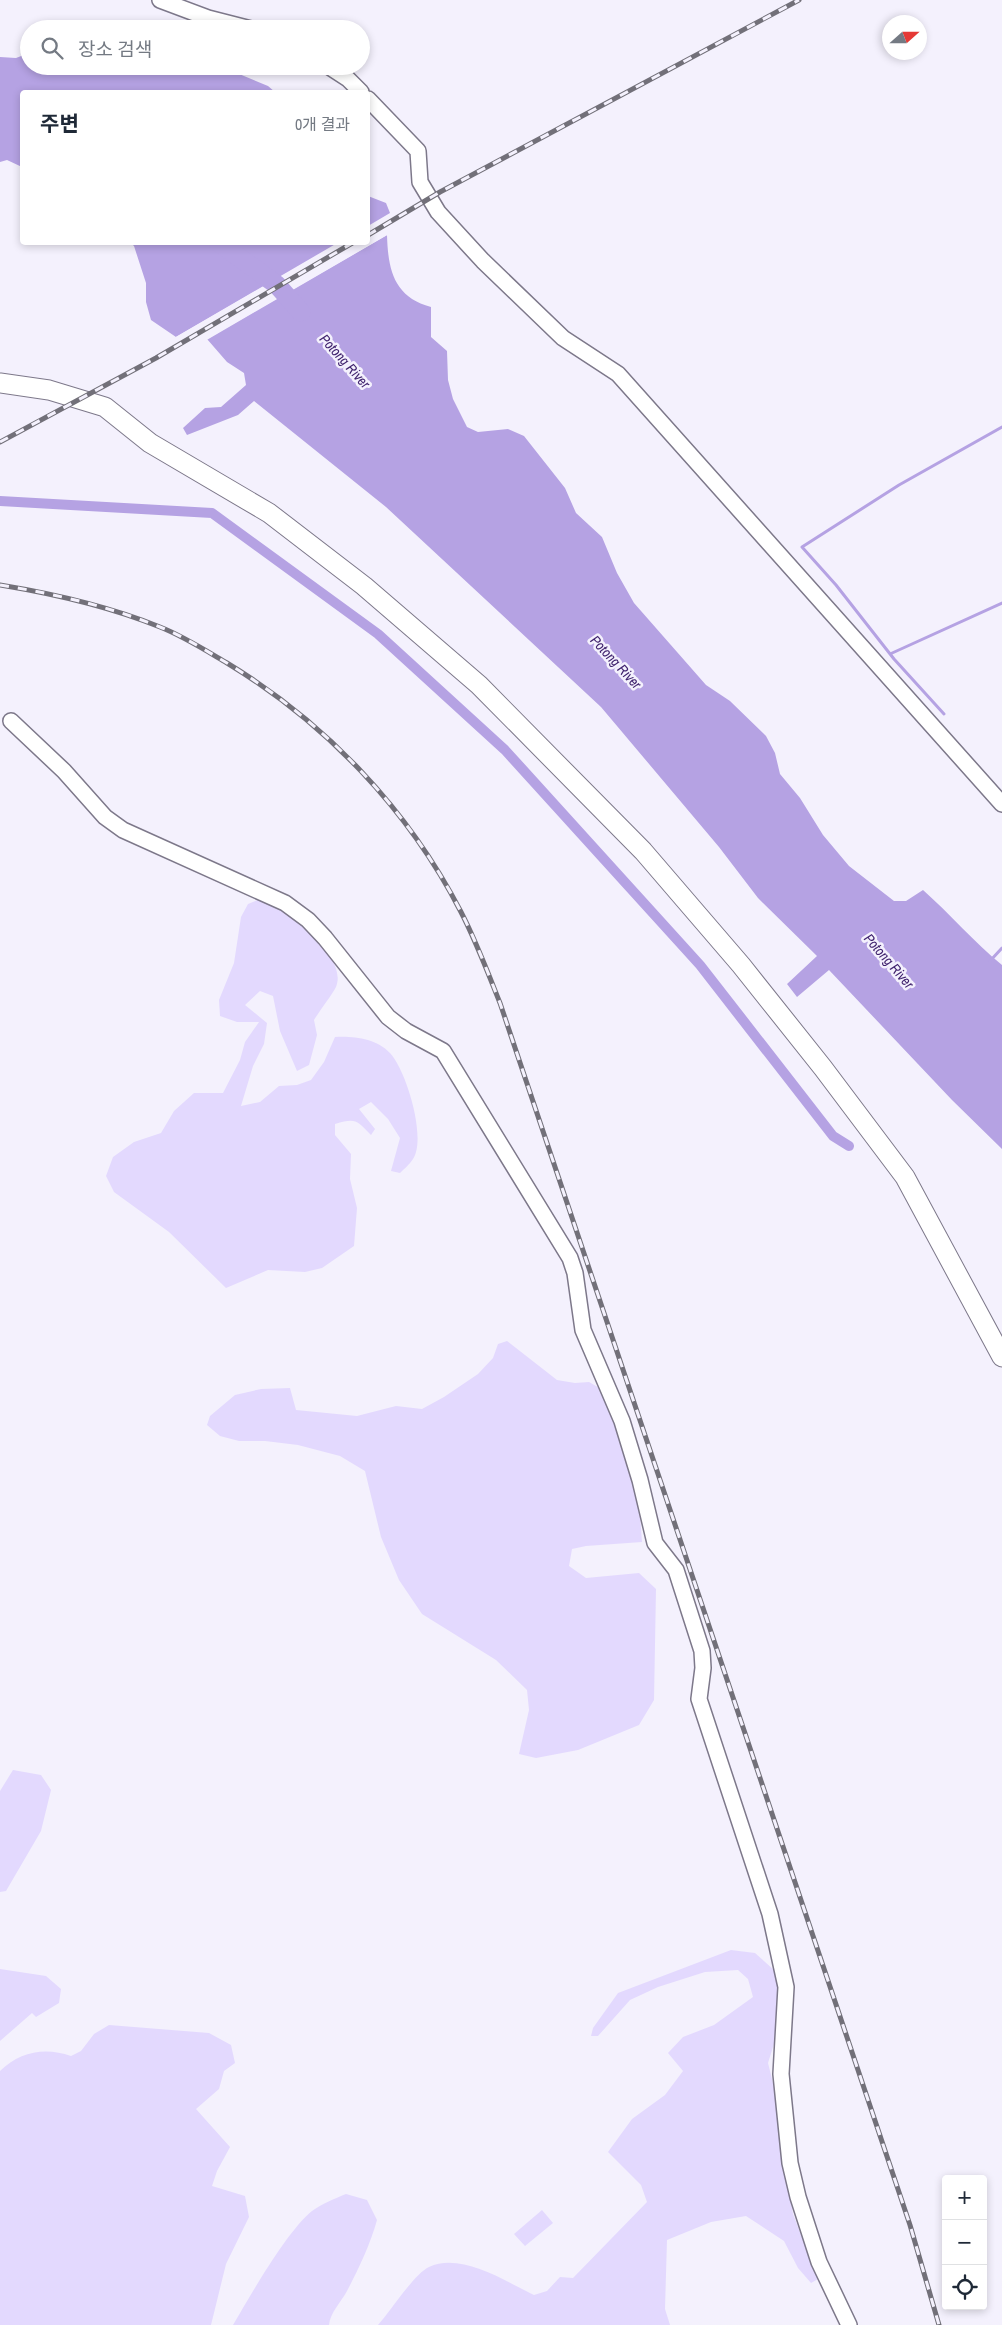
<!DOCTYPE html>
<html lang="ko">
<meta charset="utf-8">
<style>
body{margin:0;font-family:"Archivo Narrow","Noto Sans KR",sans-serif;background:#f6f6f7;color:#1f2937}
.controls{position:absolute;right:15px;bottom:15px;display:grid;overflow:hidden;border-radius:5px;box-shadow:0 2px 8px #0003}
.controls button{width:45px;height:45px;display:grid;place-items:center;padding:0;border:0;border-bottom:1px solid #e0e1e3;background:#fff;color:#1f2937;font:25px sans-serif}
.compass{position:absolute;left:882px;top:15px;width:45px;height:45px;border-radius:50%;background:#fff;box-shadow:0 2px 8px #0003;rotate:69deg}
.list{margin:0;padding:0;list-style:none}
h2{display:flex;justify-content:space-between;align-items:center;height:65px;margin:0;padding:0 20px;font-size:21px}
h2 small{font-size:16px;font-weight:400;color:#747a83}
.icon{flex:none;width:28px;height:28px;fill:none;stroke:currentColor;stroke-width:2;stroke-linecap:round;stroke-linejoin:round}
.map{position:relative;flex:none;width:1002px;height:2325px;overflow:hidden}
.search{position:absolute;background:#fff;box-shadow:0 2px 8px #0003;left:20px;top:20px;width:350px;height:55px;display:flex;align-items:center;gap:12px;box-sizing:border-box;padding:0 18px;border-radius:28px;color:#747a83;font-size:19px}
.panel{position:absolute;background:#fff;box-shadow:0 2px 8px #0003;left:20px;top:90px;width:350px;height:155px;border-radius:5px}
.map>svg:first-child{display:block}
.green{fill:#e3d9fe}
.water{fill:#b5a2e3}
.pier{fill:#f4f1fd}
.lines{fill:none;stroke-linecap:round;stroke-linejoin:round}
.stream{stroke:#b5a2e3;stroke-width:3}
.canal{stroke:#b5a2e3;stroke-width:10}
.river{stroke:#b5a2e3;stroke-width:19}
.minor-casing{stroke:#7d788a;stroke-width:18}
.major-casing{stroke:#7d788a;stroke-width:21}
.minor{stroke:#fff;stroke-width:15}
.major{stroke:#fff;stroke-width:19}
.rail-casing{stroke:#727079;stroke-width:5}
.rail{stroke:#f4f1fd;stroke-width:3;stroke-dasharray:9;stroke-linecap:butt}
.labels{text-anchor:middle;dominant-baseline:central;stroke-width:5;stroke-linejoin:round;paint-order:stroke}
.water-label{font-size:14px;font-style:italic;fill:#40236e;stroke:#f4f1fd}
</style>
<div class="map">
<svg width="1002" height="2325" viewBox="0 0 1002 2325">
<rect width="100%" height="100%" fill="#f4f1fd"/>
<!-- green -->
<path class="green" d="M260 899C285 910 349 955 336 987 332 995 320 1010 314 1020L317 1035 309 1065 297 1071 280 1031 273 996 260 991 245 1005 267 1023 264 1044 253 1066 241 1106 260 1102 279 1086 297 1085 311 1080 324 1062 335 1037C353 1036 376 1038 390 1053 406 1070 427 1138 413 1159 410 1164 404 1169 400 1173L391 1171 400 1138 388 1119 371 1102 359 1109 375 1129 371 1135C356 1120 356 1118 335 1124V1135L351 1154 350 1179 357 1208 354 1246 322 1268 305 1272 268 1270 226 1288 169 1232 114 1192 106 1176 113 1157 134 1142 161 1133 174 1111 194 1093H223L240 1060 245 1042 259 1022H237L220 1016 219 1000 234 963 241 917 248 904Z
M507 1341 557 1380 575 1383 589 1382 603 1390 614 1411 638 1487 642 1542 586 1546 572 1549 569 1566 586 1578 639 1573 656 1589 654 1700 639 1725 578 1750 536 1758 519 1754 529 1710 527 1690 496 1660 422 1614 399 1580 381 1537 365 1471 340 1456 298 1445 265 1441H239L220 1436 207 1425 210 1416 235 1395 261 1389 290 1388 296 1410 357 1416 396 1406 422 1409 444 1397 478 1374 493 1358 498 1344Z
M13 1770 41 1775 51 1790 41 1831 6 1891 0 1892V1791Z
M731 1950 755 1953 775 1971 780 1994 778 2031 768 2063 777 2099 785 2169 793 2214 818 2279 811 2283 798 2268 784 2241 746 2216 711 2222 667 2240 665 2309 670 2325H378C390 2312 414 2274 429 2267 461 2252 505 2281 534 2295L547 2291 560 2277 573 2278 647 2202 641 2185 608 2152 632 2119 665 2095 683 2071 668 2053 683 2037 714 2025 753 1997 748 1979 738 1970 705 1972 658 1987 630 2000 598 2036H591L593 2028 618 1993Z
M0 1969 46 1976 61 1989 59 2003 36 2017 32 2013 0 2041Z
M109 2025 209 2033 231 2045 235 2063 224 2071 219 2089 196 2109 230 2147 217 2171 212 2186 245 2196 249 2217 226 2264 211 2325H0V2071C20 2051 46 2047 71 2056L81 2051 94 2034Z
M346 2194 367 2200 377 2220C370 2245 359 2268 347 2291 341 2302 330 2313 329 2325H233C250 2296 287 2231 312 2211 323 2203 334 2199 346 2194Z
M542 2210 553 2223 525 2246 514 2234Z"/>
<!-- water -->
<path class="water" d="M29 53V66H220L268 86 275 92H22V167L7 160 0 162V57L16 58Z
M368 196 386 203 390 213 368 226Z
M387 235C388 270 394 297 431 307V337L447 351 448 380 453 399 467 427 478 432 508 429 524 436 565 488 576 513 602 537 617 573 634 603 706 685 730 701 766 736 775 753 780 774 800 798 823 835 849 866 894 901H906L923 890C950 914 974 942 1002 965V1149L952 1100 829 970 797 997 787 984 817 956 758 898 719 847 601 707 386 507 254 401 238 415 187 435 183 428 205 408 221 407 246 385 244 373 227 362 207 339Z
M131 243H339L176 337 151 320 146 302V283L134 246Z"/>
<!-- pier -->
<path class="pier" d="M385 233 389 234 205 341 206 337Z
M339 242H341L340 245 178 339 174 338Z"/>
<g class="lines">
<!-- stream -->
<path class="stream" d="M890 654 1002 603
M944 714 894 659 836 585 802 547 899 485 1002 427
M990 961 1002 948"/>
<!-- canal -->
<path class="canal" d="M0 501 212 513 378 634 505 750 700 965 833 1136 849 1146"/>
<!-- river -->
<path class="river" d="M218 242 277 285 301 312"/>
<!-- minor casing -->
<g class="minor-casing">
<path id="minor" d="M160 0 208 18 251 29
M328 66 348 79 361 92
M368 99 418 151 420 182 438 212 483 261 563 338 618 374 1002 804
M11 721 64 771 105 817 123 830 285 903 308 920 325 938 388 1017 406 1031 443 1051 570 1258 575 1273 583 1330 622 1421 640 1480 655 1543 676 1570 702 1651 703 1668 699 1699 770 1914 786 1987 781 2074 790 2163 798 2197 819 2262 849 2325"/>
</g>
<!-- major casing -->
<g class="major-casing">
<path id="major" d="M0 383 49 390 105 407 150 443 269 513 364 586 479 685 643 851 741 965 823 1068 905 1177 1002 1357"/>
</g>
<!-- minor -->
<use href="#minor" class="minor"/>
<!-- major -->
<use href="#major" class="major"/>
<!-- rail casing -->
<g class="rail-casing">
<path id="rail" d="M368 235 440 192 799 0
M0 442 156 358 354 242
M0 585C55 594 108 606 160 627 183 636 205 650 227 663 326 723 408 809 461 912 476 941 488 973 500 1003L910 2225 939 2325"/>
</g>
<!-- rail -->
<use href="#rail" class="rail"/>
</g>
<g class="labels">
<!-- water labels -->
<g class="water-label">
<text transform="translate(345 361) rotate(48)">Potong River</text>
<text transform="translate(616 662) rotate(47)">Potong River</text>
<text transform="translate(889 961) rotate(49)">Potong River</text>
</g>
</g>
</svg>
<div class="controls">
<button>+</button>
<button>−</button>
<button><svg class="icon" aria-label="locate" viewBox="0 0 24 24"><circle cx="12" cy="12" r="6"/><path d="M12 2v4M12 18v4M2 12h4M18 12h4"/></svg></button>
</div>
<svg class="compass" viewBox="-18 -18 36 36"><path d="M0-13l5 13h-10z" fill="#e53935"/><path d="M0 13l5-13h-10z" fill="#747a83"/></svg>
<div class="search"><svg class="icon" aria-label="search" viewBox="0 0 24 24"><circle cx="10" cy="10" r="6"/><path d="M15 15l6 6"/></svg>장소 검색</div>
<section class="panel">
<h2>주변<small>0개 결과</small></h2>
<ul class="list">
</ul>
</section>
</div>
